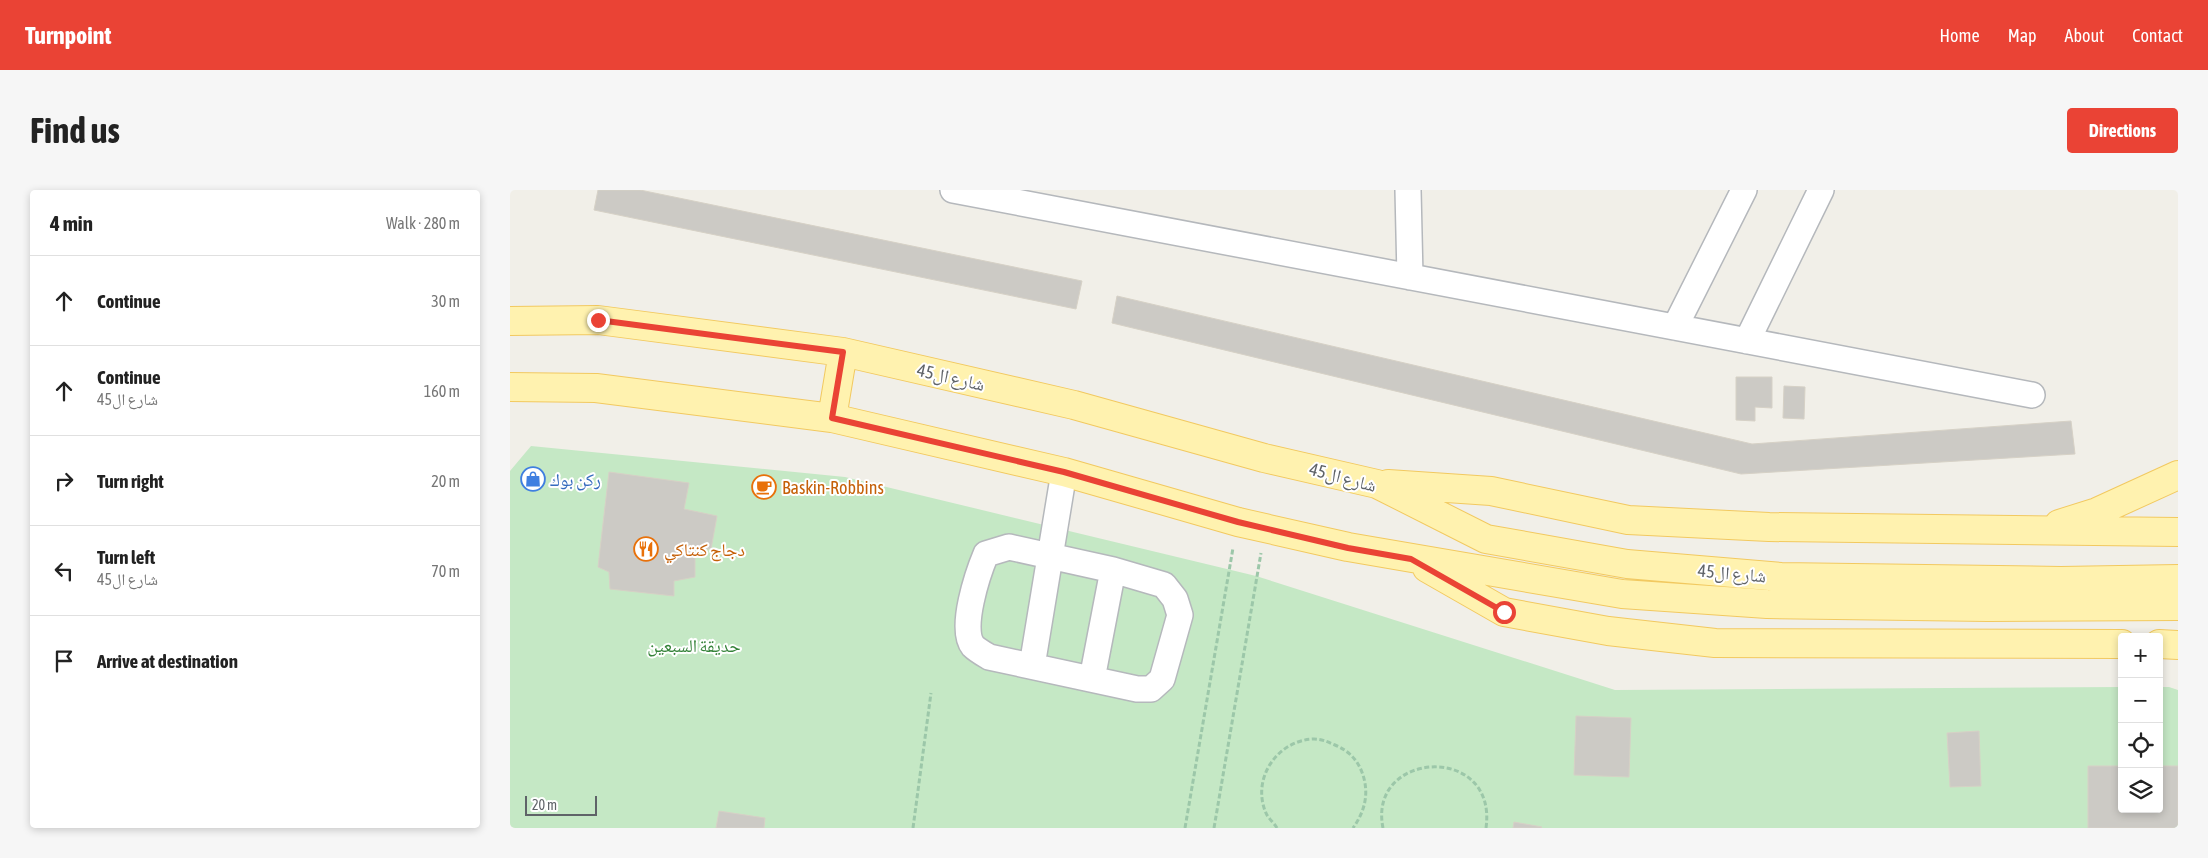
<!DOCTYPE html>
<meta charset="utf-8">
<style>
body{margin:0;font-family:"Asap Condensed","Noto Naskh Arabic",sans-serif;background:#f6f6f6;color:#222}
.controls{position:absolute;right:15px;bottom:15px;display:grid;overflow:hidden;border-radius:5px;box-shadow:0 2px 8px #0003}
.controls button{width:45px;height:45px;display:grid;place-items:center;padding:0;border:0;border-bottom:1px solid #e0e0e0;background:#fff;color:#222;font:25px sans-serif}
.scale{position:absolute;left:15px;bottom:12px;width:72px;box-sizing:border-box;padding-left:5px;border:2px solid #5f6368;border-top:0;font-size:14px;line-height:18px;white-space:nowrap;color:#5f6368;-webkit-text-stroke:4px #fff;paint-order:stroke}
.stop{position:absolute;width:15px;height:15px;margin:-11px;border:4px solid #ea4335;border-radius:50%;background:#fff}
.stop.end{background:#ea4335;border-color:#fff;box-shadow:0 1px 5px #0008}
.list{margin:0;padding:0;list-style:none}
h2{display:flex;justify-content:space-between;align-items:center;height:65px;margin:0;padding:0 20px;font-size:21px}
h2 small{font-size:16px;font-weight:400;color:#767676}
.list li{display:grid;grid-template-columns:32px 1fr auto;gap:15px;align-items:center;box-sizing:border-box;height:90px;padding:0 20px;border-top:1px solid #e0e0e0}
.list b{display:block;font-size:19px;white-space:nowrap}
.list p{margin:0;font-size:16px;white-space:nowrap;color:#767676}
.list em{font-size:16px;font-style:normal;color:#767676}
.icon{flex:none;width:28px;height:28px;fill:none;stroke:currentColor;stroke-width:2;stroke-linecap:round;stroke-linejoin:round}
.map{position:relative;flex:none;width:1668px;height:638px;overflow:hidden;border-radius:5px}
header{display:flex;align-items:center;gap:30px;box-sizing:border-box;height:70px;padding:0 25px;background:#ea4335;color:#fff}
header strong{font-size:24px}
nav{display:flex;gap:28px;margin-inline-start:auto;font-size:18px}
.intro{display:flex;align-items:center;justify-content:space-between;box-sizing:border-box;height:120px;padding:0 30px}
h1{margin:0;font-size:35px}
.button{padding:12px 22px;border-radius:5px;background:#ea4335;color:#fff;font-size:18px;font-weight:700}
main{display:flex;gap:30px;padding:0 30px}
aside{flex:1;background:#fff;border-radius:5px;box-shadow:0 2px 8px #0003}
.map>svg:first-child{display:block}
.green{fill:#c5e8c5}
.building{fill:#cccac5;stroke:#d6d1c6}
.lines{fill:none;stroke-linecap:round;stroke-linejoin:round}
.minor-casing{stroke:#b5b8bc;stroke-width:28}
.major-casing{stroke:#f2c960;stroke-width:30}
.path{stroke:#9cc7a9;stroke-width:3;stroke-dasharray:5 2.5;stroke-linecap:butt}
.minor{stroke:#fff;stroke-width:25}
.major{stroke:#fff2af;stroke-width:28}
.route{stroke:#ea4335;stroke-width:6}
.labels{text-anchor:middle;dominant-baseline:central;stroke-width:4;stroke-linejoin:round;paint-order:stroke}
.street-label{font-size:18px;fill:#5f6368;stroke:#fff}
.shop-label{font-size:18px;fill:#366cbe;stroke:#fff;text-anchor:start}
.food-label{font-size:18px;fill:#c56008;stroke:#fff;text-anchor:start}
.park-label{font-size:18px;fill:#348238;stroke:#fff}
</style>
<header>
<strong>Turnpoint</strong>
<nav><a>Home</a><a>Map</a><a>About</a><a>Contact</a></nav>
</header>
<div class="intro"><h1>Find us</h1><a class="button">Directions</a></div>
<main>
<aside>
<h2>4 min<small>Walk · 280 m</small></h2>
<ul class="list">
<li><svg class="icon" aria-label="ahead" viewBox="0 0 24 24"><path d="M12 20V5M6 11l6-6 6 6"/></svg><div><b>Continue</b></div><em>30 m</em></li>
<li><svg class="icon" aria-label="ahead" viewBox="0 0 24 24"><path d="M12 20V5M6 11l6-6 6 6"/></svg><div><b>Continue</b><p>شارع ال45</p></div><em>160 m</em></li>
<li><svg class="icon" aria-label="right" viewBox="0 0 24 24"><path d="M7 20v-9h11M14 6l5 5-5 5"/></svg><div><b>Turn right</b></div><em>20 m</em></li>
<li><svg class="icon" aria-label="left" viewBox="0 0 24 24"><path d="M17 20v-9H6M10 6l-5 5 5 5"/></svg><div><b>Turn left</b><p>شارع ال45</p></div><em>70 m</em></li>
<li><svg class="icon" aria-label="arrive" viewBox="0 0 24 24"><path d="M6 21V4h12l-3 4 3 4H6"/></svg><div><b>Arrive at destination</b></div></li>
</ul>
</aside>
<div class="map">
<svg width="1668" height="638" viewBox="0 0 1668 638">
<rect width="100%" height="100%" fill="#f1efe8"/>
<!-- green -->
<path class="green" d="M21 256 335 287 746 386 1105 500 1612 497V619H1649V497H1659L1668 500V638H0V281Z"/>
<!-- building -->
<path class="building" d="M88 0H130L572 91 566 119 84 20Z
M607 106 1242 254 1561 231 1565 264 1231 284 602 133Z
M1226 187H1262V218L1245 217V231L1226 230Z
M1274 196 1295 197 1294 229 1273 228Z
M99 282 179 293 174 319 207 326 201 359H185V387L164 391V406L100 399 99 382 88 377Z
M1066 526 1121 528 1119 587 1064 585Z
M1469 541 1471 596 1440 597 1437 543Z
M1578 576H1612V619H1649V576H1668V638H1578Z
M209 621 255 628 254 638H206Z
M1004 632 1032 637 1031 638H1003Z"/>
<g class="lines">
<!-- minor casing -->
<g class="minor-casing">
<path id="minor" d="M443 0 1522 205
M898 0 900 87
M1165 137 1234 0
M1237 151 1311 0
M499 357 603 380 654 395 665 409 670 425 652 489 641 499H627L479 467C474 464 467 460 463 456 449 439 468 383 476 364Z
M522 476 554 282
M582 489 603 380"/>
</g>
<!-- major casing -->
<g class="major-casing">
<path id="major" d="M0 131 88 130 333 162 564 215 754 268 867 294 976 349 1117 374 1271 387 1551 391 1668 389
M0 197 86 198 322 228 554 282 728 332 838 357 1112 404 1257 414 1478 417 1668 416
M322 228 333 162
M878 294 981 301 1118 330 1259 337 1668 342
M1549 334 1587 322 1668 285
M917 378 994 422 1098 441 1205 453 1612 454
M1649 454 1668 455"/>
</g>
<!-- path -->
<path class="path" d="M403 638 421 503
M675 638 723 358
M704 638 751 363
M767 638C764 633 758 628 756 623 741 589 767 550 804 549 812 549 818 552 825 555 839 561 848 570 853 585 859 604 855 621 843 638
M873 638C857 560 988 553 976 638"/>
<!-- minor -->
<use href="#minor" class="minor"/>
<!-- major -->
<use href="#major" class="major"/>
</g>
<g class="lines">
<!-- route -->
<path class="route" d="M88 130 333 162 322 228 554 282 728 332 838 358 901 369 994 422"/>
</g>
<!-- icons -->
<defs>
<g id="shop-ring" transform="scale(1.25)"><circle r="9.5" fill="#fff" stroke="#3f7fe0" stroke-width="1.5"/><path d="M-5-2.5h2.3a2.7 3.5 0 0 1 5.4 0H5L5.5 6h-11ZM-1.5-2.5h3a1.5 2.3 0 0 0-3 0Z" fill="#3f7fe0"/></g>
<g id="cafe-ring" transform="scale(1.25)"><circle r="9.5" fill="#fff" stroke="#e8710a" stroke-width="1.5"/><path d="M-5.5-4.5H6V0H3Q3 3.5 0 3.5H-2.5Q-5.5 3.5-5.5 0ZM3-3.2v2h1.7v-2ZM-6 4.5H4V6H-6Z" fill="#e8710a"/></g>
<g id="restaurant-ring" transform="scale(1.25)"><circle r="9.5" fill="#fff" stroke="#e8710a" stroke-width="1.5"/><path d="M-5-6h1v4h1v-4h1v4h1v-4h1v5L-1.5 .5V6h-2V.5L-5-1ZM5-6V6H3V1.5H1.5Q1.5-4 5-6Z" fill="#e8710a"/></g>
</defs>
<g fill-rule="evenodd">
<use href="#shop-ring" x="23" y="289"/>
<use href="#cafe-ring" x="254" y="297"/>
<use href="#restaurant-ring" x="136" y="359"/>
</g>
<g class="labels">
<!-- street labels -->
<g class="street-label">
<text transform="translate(441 187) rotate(13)">شارع ال45</text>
<text transform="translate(833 287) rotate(15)">شارع ال45</text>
<text transform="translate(1222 383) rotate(5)">شارع ال45</text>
</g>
<!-- shop labels -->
<g class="shop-label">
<text x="40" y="289">ركن بوك</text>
</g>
<!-- food labels -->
<g class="food-label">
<text x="272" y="297">Baskin-Robbins</text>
<text x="154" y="359">دجاج كنتاكي</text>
</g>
<!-- park labels -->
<g class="park-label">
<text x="184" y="455">حديقة السبعين</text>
</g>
</g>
</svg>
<div class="controls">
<button>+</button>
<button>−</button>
<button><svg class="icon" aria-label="locate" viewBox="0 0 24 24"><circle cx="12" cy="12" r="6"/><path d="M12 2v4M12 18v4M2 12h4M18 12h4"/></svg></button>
<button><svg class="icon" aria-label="layers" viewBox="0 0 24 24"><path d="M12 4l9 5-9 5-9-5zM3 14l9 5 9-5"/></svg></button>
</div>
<div class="scale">20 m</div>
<div class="stop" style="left:994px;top:422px"></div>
<div class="stop end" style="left:88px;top:130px"></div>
</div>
</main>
